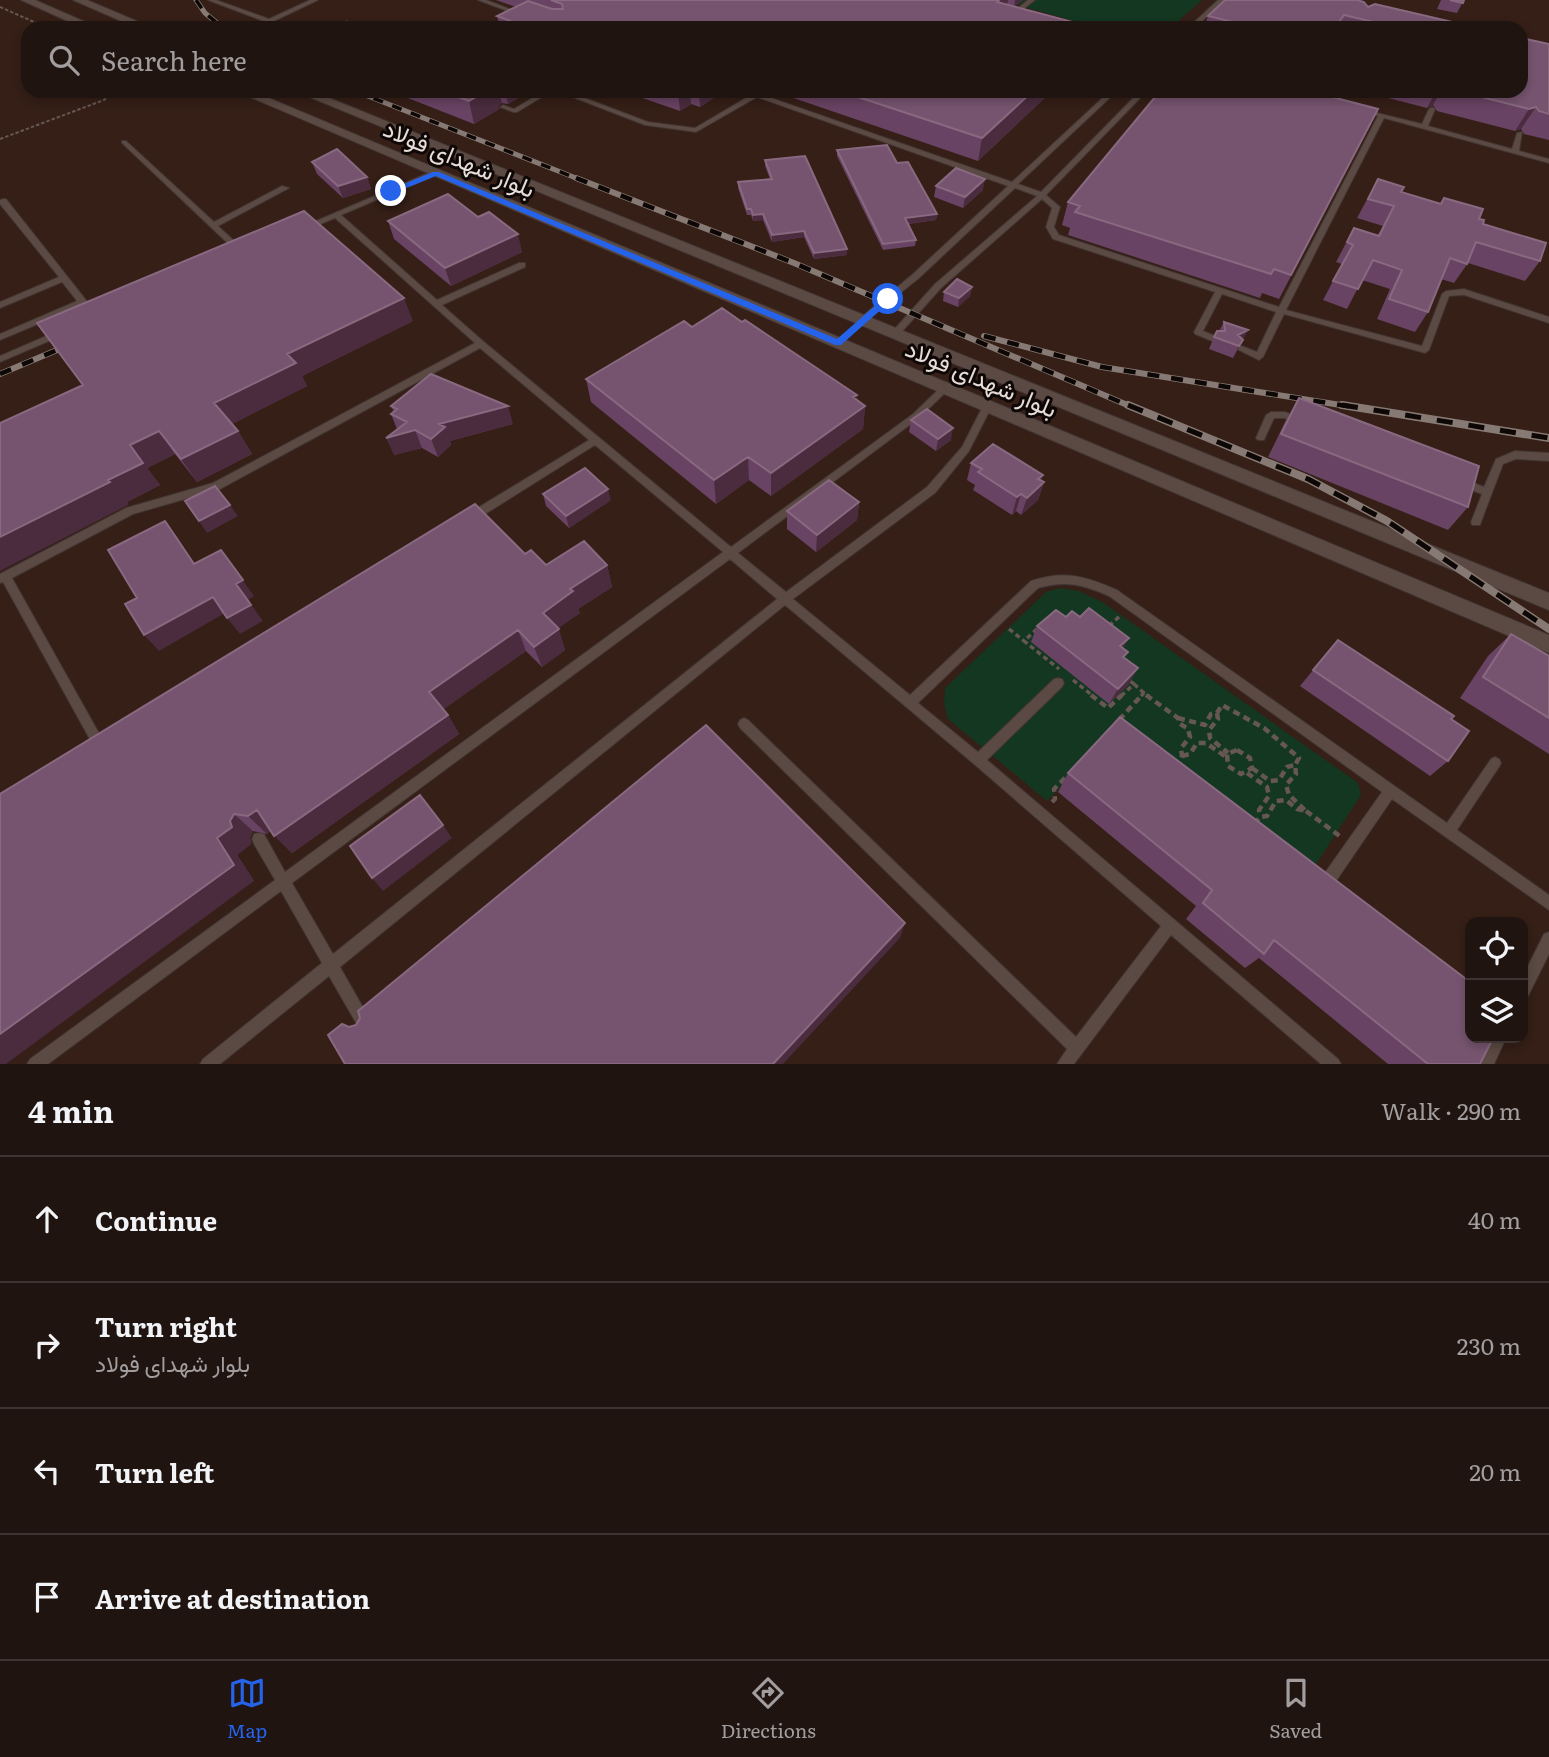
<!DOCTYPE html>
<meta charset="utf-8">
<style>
body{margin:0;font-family:Literata,Vazirmatn,serif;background:#281d19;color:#f1f3f6}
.controls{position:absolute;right:21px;bottom:21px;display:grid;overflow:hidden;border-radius:14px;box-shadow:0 4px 10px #0003}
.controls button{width:63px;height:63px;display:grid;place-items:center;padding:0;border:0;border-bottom:2px solid #3d3330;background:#201410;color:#f1f3f6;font:35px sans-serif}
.stop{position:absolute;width:21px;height:21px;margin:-16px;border:5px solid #2563eb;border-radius:50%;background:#fff}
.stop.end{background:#2563eb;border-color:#fff;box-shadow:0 2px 7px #0008}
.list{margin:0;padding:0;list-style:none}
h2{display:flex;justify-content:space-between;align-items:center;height:91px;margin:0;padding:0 28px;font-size:30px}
h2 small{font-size:23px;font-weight:400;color:#a29e9f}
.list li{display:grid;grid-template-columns:46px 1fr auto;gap:21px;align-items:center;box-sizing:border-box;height:126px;padding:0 28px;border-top:2px solid #3d3330}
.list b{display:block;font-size:26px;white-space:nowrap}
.list p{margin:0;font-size:23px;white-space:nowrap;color:#a29e9f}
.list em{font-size:23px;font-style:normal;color:#a29e9f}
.icon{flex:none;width:38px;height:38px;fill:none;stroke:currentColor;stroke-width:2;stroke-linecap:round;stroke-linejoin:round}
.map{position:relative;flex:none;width:1549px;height:1064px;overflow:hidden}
.search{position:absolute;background:#201410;box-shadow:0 4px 10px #0003;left:21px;right:21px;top:21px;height:77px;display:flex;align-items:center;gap:18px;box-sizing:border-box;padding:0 24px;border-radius:21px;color:#a29e9f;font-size:26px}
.sheet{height:595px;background:#201410}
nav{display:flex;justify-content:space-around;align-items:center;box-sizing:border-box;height:98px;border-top:2px solid #3d3330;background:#201410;font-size:19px;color:#a29e9f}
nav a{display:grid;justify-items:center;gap:4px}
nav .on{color:#2563eb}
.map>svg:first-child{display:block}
.built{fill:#351f17;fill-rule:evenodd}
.green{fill:#133721}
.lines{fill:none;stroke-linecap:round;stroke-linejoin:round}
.service-casing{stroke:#413431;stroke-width:2}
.tertiary-casing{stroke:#413431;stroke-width:2}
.path-far2{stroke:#665753;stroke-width:2;stroke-dasharray:3.5 2;stroke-linecap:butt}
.path-far1{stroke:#665753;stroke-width:3.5;stroke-dasharray:5 3.5;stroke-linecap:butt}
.path{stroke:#665753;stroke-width:4.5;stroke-dasharray:7 4.5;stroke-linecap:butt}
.service{fill:#5b4943;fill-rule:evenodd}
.tertiary{fill:#5b4943;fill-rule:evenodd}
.rail-far2-casing{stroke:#877a75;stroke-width:5}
.rail-far1-casing{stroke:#877a75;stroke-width:6}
.rail-casing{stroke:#877a75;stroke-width:8}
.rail-far2{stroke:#0d0705;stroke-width:3.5;stroke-dasharray:10;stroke-linecap:butt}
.rail-far1{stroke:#0d0705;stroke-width:4.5;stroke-dasharray:12;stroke-linecap:butt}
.rail{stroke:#0d0705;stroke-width:5;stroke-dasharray:16;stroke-linecap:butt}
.wall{fill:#694363}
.shaded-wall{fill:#4a2c3e}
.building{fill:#76546f;stroke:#886980;stroke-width:2}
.route{fill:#2563eb}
.labels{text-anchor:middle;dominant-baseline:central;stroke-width:6;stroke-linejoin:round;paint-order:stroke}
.street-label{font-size:24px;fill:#e7dcd8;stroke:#0d0705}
</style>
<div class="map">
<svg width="1549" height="1064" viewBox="0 0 1549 1064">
<rect width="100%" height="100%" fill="#2a1a15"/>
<!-- built -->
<path class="built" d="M0 0H1549V1064H0ZM28 28H1521V91H28ZM1470 922H1523V1038H1470Z"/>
<!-- green -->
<path class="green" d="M999 0H1201V1L1170 28H1100Z
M1060 588 1079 591 1104 603 1358 783 1361 795 1302 886 1108 737 1047 801 948 719 944 704 945 688 1046 592Z"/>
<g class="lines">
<!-- service casing -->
<g class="service-casing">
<path id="service" d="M208 0H216L269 19 310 0H318L274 21 290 28H282Z
M478 0H486L526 15 521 16Z
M1028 0H1035L1017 14H1013V12Z
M1218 0H1224L1195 28H1188Z
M347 21 350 23 349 24 340 28H332Z
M544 91H552L517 112H513L500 107 503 105 514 109Z
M557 91H566L648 122 695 128 751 95 742 91H751L1012 182 1110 91H1117L1018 184 1041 192 1140 91H1147L1046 195 1060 207 1054 227 1059 235 1279 307 1378 116 1373 114V112L1422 124 1429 109 1432 107 1435 109 1428 126 1512 149 1517 133 1522 132 1519 151 1549 159V163L1384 118 1286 310 1422 346 1442 294 1446 291 1464 289 1549 317V323L1464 295 1449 296 1429 350 1425 353 1284 314 1263 357 1259 360 1235 348 1239 345 1257 352 1276 312 1222 294 1203 331 1218 337V341H1212L1195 334 1194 332 1215 292 1053 239 1046 227 1052 208 1042 199 941 288 898 336H892V332L935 284 1037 196 1015 188 919 278 862 324 858 321 859 319 913 274 1008 186 757 97 696 132 645 125Z
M122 141H126L214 222 282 186 289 188 218 226 244 250 240 252H237L122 143Z
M433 171 440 173 341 215 437 300 519 263H525V267L442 305 484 342 731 547 913 414 942 386H948L950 388 948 390 919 418 738 553 786 592 927 487 962 447 984 404H990L992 406 969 451 935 493 793 599 910 695 1031 581C1065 570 1085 576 1117 590L1447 823 1491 759 1495 757 1499 759 1501 763 1499 767 1457 830 1549 895V910L1392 799 1332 887 1327 889 1322 887 1320 882 1322 877 1382 792 1109 596C1083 585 1067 580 1038 588L918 703 978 752 1054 679 1058 678 1062 679 1064 683 1062 687 987 760 1338 1059 1341 1064H1321L1171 935 1074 1064H1057L1067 1049 740 728 738 724 740 720 744 718 748 720 1076 1037 1161 926 974 764 785 605 340 967 369 1018 371 1023 369 1028 364 1030 359 1028 329 976 220 1064H200L203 1059 322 963 281 891 48 1064H27L30 1059 275 880 254 844 252 839 254 834 259 833 264 834 285 872 723 552 595 445 474 521H466L465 518 466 515 589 440 480 348 220 489 133 514 12 578 105 744 107 748 105 752 101 754 97 752 3 582 0 583V574L126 508 213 483 475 343 335 218 309 229H306L302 227ZM730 559 777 599 333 954 292 883Z
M3 199H6L86 300 95 313 94 315H88L81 306 0 340V334L77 301 62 282 0 308V302L59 277 0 204V200Z
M60 330 63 331V335L0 362V356Z
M1271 412H1285L1305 420 1307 422 1302 425 1284 418H1274L1264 440H1258L1256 438 1266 415Z
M1515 451 1549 453V461L1516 459 1503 464 1481 522 1480 525H1472L1471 522 1482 494 1457 485 1456 482 1457 479 1461 478 1484 487 1496 459Z
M1549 932V954L1528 996 1523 998V976L1544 934Z
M1491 1038H1506L1494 1064H1478Z"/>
</g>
<!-- tertiary casing -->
<g class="tertiary-casing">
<path id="tertiary" d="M21 0H35L99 28H83Z
M73 0H87L153 28H137Z
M236 91H252L1549 635V653Z
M295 91H312L1549 593V610Z"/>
</g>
<!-- path-far2 -->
<path class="path-far2" d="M0 7 48 28
M0 139 104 100 117 91"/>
<!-- path-far1 -->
<path class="path-far1" d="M1109 626 1121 615
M1009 629 1024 641
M1037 629 1024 641 1059 669
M1073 680 1093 696
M1134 684 1144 693
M1121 696 1134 684 1129 680
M1141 696 1144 693 1149 696"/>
<!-- path -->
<path class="path" d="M1091 695 1108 708 1122 695
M1146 695 1178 718 1179 723 1188 729 1190 737 1181 748 1182 756 1178 764
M1217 713 1218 719 1209 730 1210 738 1228 753
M1178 718 1205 725 1211 714 1217 713 1222 705 1264 728 1299 758 1295 765 1296 774 1286 785 1289 795 1306 811 1297 809 1286 800 1276 801 1267 816 1260 817 1256 822
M1119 720 1142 695
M1237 750 1250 758 1252 768 1241 774 1228 766 1227 754Z
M1182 756 1190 754 1197 743H1206L1226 757
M1252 768 1270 781 1279 780 1287 767 1295 765
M1247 773 1267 787 1269 796 1259 810 1260 816
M1052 802 1055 799 1054 789 1066 777
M1306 811 1341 837"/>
<!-- service -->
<use href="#service" class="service"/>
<!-- tertiary -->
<use href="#tertiary" class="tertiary"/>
<!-- rail-far2 casing -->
<g class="rail-far2-casing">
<path id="rail-far2" d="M196 0 205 13 223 28
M355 91 581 180"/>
</g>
<!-- rail-far1 casing -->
<g class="rail-far1-casing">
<path id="rail-far1" d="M576 178 794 263 1132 407
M984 336 1102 367 1353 407
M0 374 57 350"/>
</g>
<!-- rail casing -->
<g class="rail-casing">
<path id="rail" d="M1128 405 1308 479 1387 521 1549 629
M1342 405 1549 438"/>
</g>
<!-- rail-far2 -->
<use href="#rail-far2" class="rail-far2"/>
<!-- rail-far1 -->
<use href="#rail-far1" class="rail-far1"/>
<!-- rail -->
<use href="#rail" class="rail"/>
</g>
<!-- wall -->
<path class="wall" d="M496 0H1023L1015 6 1095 28H500L497 16 516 7Z
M1441 0H1464L1457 13 1437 9Z
M1368 7 1478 28H1204L1208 16Z
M1549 44V140L1524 134 1521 129 1515 131 1437 111 1433 105 1427 108 1361 91H1521Z
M390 91H530L508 104 502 103 498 106 499 109 474 124Z
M599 91H724L700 107 691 104 680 111 625 92 609 95Z
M773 91H1052L978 161Z
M1378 109 1279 299 1262 293 1260 298 1068 235 1070 228 1062 225 1068 202Z
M837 150 937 214 936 220 908 224 916 240 915 246 883 250 837 156Z
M765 160 847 249V255L814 259 804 237 772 242 763 220 753 221 751 215H747L738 188V182L770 179 765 166Z
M312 162 367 177 371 189 343 198 317 174Z
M1378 179 1401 192 1440 204 1444 198 1479 219 1483 224 1540 261 1525 281 1468 263 1454 283 1441 279 1428 312 1415 332 1377 319 1390 289 1362 280 1347 309 1323 300 1342 264 1336 262 1354 228 1378 235 1383 226 1357 218Z
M936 186 983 190 963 208 934 197Z
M388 221 522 252 451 286 394 239Z
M972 287 970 296 958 307 943 301 944 292Z
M413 321 302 376 307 386 232 424 238 431 252 454 197 482 175 454 147 468 160 485 127 502 128 505 0 423Z
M1224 322 1242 342 1233 358 1209 349 1214 337 1219 331Z
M692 327 857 400 865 406 863 429 771 496 749 480 716 504 591 402 586 379Z
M1299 398 1468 507 1448 530 1268 457 1285 422Z
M391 406 513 424 450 441 451 445 438 457 422 448 394 455 397 429 391 414 394 412Z
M911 420 951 440 936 451 909 432Z
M971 463 1043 475 1041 480 1044 482 1038 500 1021 515 1016 511 1012 515 973 490 975 485 967 480Z
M543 494 611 500 569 528 546 506Z
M859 502 857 520 816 552 787 529V511Z
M525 554 546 565H607L612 587 578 609 580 613 558 628 565 650 542 667 526 651 443 709 448 715 459 734 292 853 270 831 267 834 253 831 250 838 251 844 237 855 254 881 0 794Z
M1066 617H1080L1129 638 1123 648 1129 684 1109 704 1031 642 1037 626Z
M1511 634 1549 656V754L1460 698 1488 656Z
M1338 640 1448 761 1430 776 1300 686Z
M1068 773 1480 1064H1388L1259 958 1245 968 1186 919 1196 906 1058 792Z"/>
<!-- shaded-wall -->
<path class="shaded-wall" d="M999 0H1008L1005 14 997 2Z
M1015 0H1023L1014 7Z
M1344 15 1338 28H1335Z
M486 91H499L502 103 498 106 499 109 474 124 469 101Z
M505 91H530L508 104Z
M609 91H625V92L609 95Z
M678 91H690L691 104 680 111Z
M699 91H724L700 107Z
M1033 91H1052L978 161 982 138Z
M1436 91H1441L1433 105 1427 108Z
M1536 107 1521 129 1515 131 1529 109Z
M367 177 371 189 343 198 338 186Z
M985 179 983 190 963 208 965 197Z
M763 214V220L753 221V215Z
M937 214 936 220 904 224 905 218Z
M804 231V237L772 242V235Z
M518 234 522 252 451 286 445 268Z
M847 249V255L814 259V253Z
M972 287 970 296 958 307 959 298Z
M404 298 413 321 302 376 307 386 228 426 214 403 287 354Z
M1248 330 1242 342 1233 358 1240 343 1238 335Z
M857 395 855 412 865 406 863 429 771 496V473Z
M508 406 513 424 450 441 451 445 438 457 431 439 439 424Z
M953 428 951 440 936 451 938 439Z
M415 430 422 448 394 455 386 438Z
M159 431 175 454 147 468 160 485 127 502 128 505 0 571V537L130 445Z
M238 431 252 454 197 482 181 459Z
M748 457 749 480 716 504 714 480Z
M1043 475 1039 486 1044 482 1038 500 1021 515 1027 498 1038 479Z
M608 489 611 500 569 528 566 516Z
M1021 494 1016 511 1012 515 1017 497Z
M859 502 857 520 816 552 817 535Z
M230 505 238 516 207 533 199 521Z
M165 521 178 538 206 581 194 564Z
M221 550 254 596 248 600 263 621 240 634 227 618 236 584Z
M607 565 612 587 578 609 580 613 550 634 543 613 570 589Z
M213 597 225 613 159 651 144 635Z
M559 629 565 650 542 667 534 647Z
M518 630 526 651 440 712 429 692Z
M1129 638 1120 654V646Z
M1138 668 1129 684 1109 704 1118 689Z
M448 715 459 734 292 853 274 836Z
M257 810 275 827 267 834 248 816Z
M234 814 253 831 250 838 251 844 237 855 254 881 6 1064H0V1034L217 838Z
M443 825 452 838 383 891 372 878Z
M905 923 900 938 783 1064H773Z"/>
<!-- building -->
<path class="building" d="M551 0H999L997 2 1095 28H530L497 16 528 1 552 9H563L562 4Z
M1225 0H1357L1364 2 1368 7 1375 4 1478 28H1379L1382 24 1344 15 1335 28H1258L1208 16Z
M1450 0H1464L1463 3Z
M1521 38 1549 44V114L1539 111 1536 107 1529 109 1458 91H1521Z
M442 91H486L469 101Z
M840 91H1033L982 138Z
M1160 91H1309L1378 109 1291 275 1274 269 1271 274 1075 212 1080 206 1068 202Z
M887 145 897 163 908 162 937 214 905 218 916 240 883 244 837 150Z
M337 149 367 177 338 186 312 162Z
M805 156 847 249 814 253 804 231 772 235 763 214 753 215 751 209H747L738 182 772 179 765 160Z
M956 168 985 179 965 197 936 186Z
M1378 179 1404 187 1401 192 1441 204 1444 198 1483 209 1479 219 1484 220 1483 224 1546 243 1540 261 1476 242 1467 264 1450 258 1428 312 1389 299 1402 270 1373 260 1358 289 1333 281 1353 245 1347 242 1354 228 1379 236 1394 206 1368 199Z
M448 194 478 217 489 212 518 234 445 268 388 221Z
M304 211 404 298 287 354 296 363 214 403 238 431 181 459 159 431 130 445 143 463 108 480 110 482 0 537V423L83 385 37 323Z
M957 279 972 287 959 298 944 292Z
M722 308 742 322 745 320 857 395 853 397 865 406 771 473 748 457 714 480 586 379 684 321 692 327Z
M1224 322 1248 330 1238 335 1243 340 1239 346 1214 337 1217 331H1225Z
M431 374 508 406 439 424 445 427 431 439 415 430 386 438 407 422 391 414 397 409 391 406Z
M1299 398 1479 466 1468 507 1281 434Z
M927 409 953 428 938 439 911 420Z
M993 444 1043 475 1038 479 1044 482 1027 498 1021 494 1017 497 978 472 982 469 971 463Z
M585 468 608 489 566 516 543 494Z
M829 480 859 502 817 535 787 511Z
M215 486 230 505 199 521 185 501Z
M475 504 525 554 531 550 546 565 584 541 607 565 570 589 573 591 543 613 559 629 534 647 518 630 429 692 448 715 274 836 257 810 248 816 234 814 230 821 232 827 217 838 234 865 0 1034V794Z
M165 521 194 564 221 550 243 580 236 584 251 605 227 618 213 597 144 635 125 604 137 598 108 550Z
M1089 608 1129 638 1120 646 1128 652 1123 657 1138 668 1118 689 1037 626 1056 610 1066 617 1072 611 1080 617Z
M1511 634 1549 656V718L1483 677Z
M1338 640 1454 716 1451 719 1469 731 1448 761 1313 670Z
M1120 717 1470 982V1038H1493L1480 1064H1428L1274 940 1264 954 1203 903 1212 890 1068 773Z
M706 725 905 923 773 1064H345L328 1035 342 1024 349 1027 356 1025 360 1018 358 1011Z
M420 795 443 825 372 878 350 846Z"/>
<!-- route -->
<path class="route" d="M433 172H439L837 339 885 297 893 299 841 345H835L436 176 394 193 387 191Z"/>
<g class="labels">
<!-- street labels -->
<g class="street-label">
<text transform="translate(460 157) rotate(23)">بلوار شهدای فولاد</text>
<text transform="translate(982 377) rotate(23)">بلوار شهدای فولاد</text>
</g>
</g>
</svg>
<div class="controls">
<button><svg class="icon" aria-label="locate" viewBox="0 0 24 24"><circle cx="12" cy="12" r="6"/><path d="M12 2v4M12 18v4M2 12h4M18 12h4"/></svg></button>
<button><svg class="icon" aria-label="layers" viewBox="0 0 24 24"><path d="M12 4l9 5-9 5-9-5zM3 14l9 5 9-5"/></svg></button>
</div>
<div class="stop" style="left:888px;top:299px"></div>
<div class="stop end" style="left:391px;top:191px"></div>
<div class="search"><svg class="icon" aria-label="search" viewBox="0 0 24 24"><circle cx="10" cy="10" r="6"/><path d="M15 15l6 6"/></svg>Search here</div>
</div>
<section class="sheet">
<h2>4 min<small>Walk · 290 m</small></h2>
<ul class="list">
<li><svg class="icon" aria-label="ahead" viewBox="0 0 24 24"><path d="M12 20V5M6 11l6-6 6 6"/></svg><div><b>Continue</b></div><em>40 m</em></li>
<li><svg class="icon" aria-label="right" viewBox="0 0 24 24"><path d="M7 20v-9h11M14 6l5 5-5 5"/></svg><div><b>Turn right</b><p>بلوار شهدای فولاد</p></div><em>230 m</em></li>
<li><svg class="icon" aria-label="left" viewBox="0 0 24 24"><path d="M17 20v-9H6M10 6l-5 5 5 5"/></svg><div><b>Turn left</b></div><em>20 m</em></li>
<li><svg class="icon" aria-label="arrive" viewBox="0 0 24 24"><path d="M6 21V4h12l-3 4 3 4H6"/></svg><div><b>Arrive at destination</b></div></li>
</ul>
</section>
<nav>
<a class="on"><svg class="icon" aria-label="map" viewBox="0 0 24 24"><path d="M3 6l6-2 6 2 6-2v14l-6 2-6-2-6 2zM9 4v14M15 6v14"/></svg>Map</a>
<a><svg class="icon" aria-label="directions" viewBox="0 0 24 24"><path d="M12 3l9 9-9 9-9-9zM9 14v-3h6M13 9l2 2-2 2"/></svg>Directions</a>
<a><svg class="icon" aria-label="saved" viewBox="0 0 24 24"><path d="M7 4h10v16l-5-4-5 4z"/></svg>Saved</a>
</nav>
